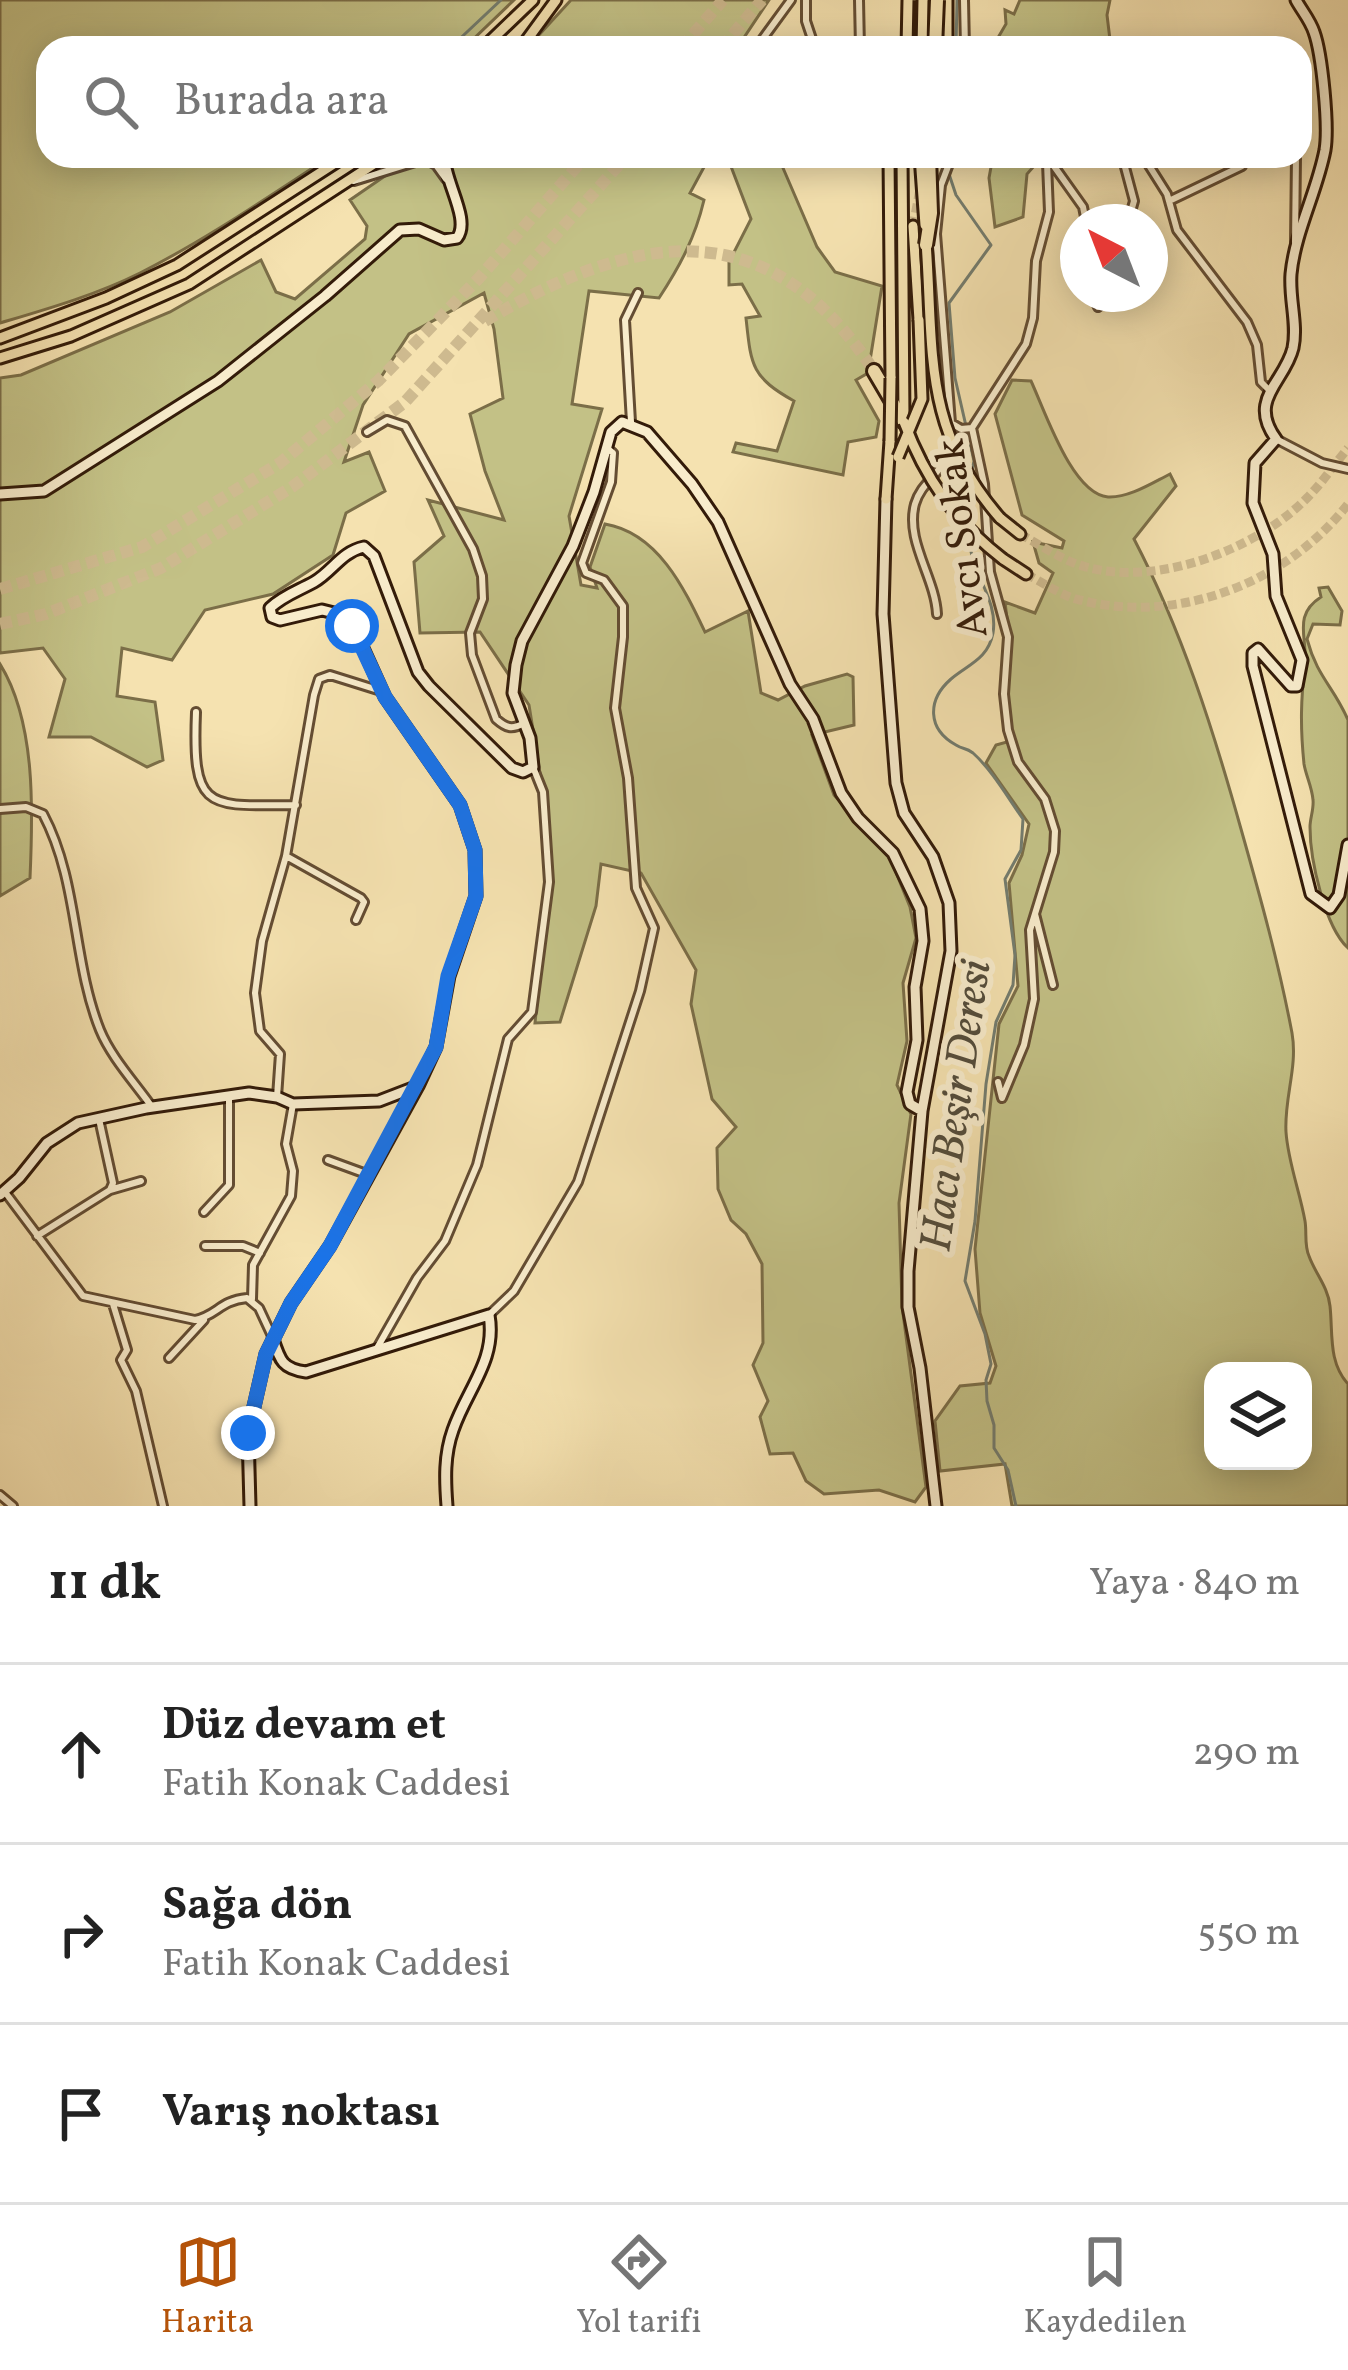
<!DOCTYPE html>
<html lang="tr">
<meta charset="utf-8">
<style>
body{margin:0;font-family:Vollkorn,serif;background:#f6f6f6;color:#222}
.controls{position:absolute;right:36px;bottom:36px;display:grid;overflow:hidden;border-radius:24px;box-shadow:0 6px 30px #0003}
.controls button{width:108px;height:108px;display:grid;place-items:center;padding:0;border:0;border-bottom:3px solid #e0e0e0;background:#fff;color:#222;font:60px sans-serif}
.compass{position:absolute;left:1060px;top:204px;width:108px;height:108px;border-radius:50%;background:#fff;box-shadow:0 6px 30px #0003;rotate:318deg}
.stop{position:absolute;width:36px;height:36px;margin:-27px;border:9px solid #1a73e8;border-radius:50%;background:#fff}
.stop.end{background:#1a73e8;border-color:#fff;box-shadow:0 3px 12px #0008}
.list{margin:0;padding:0;list-style:none}
h2{display:flex;justify-content:space-between;align-items:center;height:156px;margin:0;padding:0 48px;font-size:51px}
h2 small{font-size:39px;font-weight:400;color:#767676}
.list li{display:grid;grid-template-columns:78px 1fr auto;gap:36px;align-items:center;box-sizing:border-box;height:180px;padding:0 48px;border-top:3px solid #e0e0e0}
.list b{display:block;font-size:45px;white-space:nowrap}
.list p{margin:0;font-size:39px;white-space:nowrap;color:#767676}
.list em{font-size:39px;font-style:normal;color:#767676}
.icon{flex:none;width:66px;height:66px;fill:none;stroke:currentColor;stroke-width:2;stroke-linecap:round;stroke-linejoin:round}
.map{position:relative;flex:none;width:1348px;height:1506px;overflow:hidden}
.search{position:absolute;background:#fff;box-shadow:0 6px 30px #0003;left:36px;right:36px;top:36px;height:132px;display:flex;align-items:center;gap:30px;box-sizing:border-box;padding:0 42px;border-radius:36px;color:#767676;font-size:45px}
.sheet{height:696px;background:#fff}
nav{display:flex;justify-content:space-around;align-items:center;box-sizing:border-box;height:168px;border-top:3px solid #e0e0e0;background:#fff;font-size:33px;color:#767676}
nav a{display:grid;justify-items:center;gap:6px}
nav .on{color:#b45309}
.map>svg:first-child{display:block}
.green{fill:#c3c186;stroke:#7b6e48;stroke-width:3;fill-rule:evenodd}
.lines{fill:none;stroke-linecap:round;stroke-linejoin:round}
.stream{stroke:#737c6e;stroke-width:3}
.primary-tunnel{stroke:#ceba8f;stroke-width:9;stroke-dasharray:9 4.5;stroke-linecap:butt}
.highway-tunnel{stroke:#ceba8f;stroke-width:12;stroke-dasharray:12 6;stroke-linecap:butt}
.street-casing{stroke:#644d33;stroke-width:12}
.secondary-casing{stroke:#331b09;stroke-width:15}
.primary-casing{stroke:#331b09;stroke-width:15}
.highway-casing{stroke:#331b09;stroke-width:18}
.street{stroke:#f8eccc;stroke-width:6}
.secondary{stroke:#f8eccc;stroke-width:9}
.primary{stroke:#f5e2b0;stroke-width:9}
.highway{stroke:#f5e2b0;stroke-width:12}
.primary-bridge-casing{stroke:#331b09;stroke-width:15;stroke-linecap:butt}
.highway-bridge-casing{stroke:#331b09;stroke-width:18;stroke-linecap:butt}
.primary-bridge{stroke:#f5e2b0;stroke-width:9}
.highway-bridge{stroke:#f5e2b0;stroke-width:12}
.route{stroke:#1a73e8;stroke-width:15}
.labels{text-anchor:middle;dominant-baseline:central;stroke-width:12;stroke-linejoin:round;paint-order:stroke}
.street-label{font-size:42px;fill:#331b09;stroke:#f8eccc}
.water-label{font-size:45px;font-style:italic;fill:#534c3b;stroke:#f8eccc}
</style>
<div class="map">
<svg width="1348" height="1506" viewBox="0 0 1348 1506">
<rect width="100%" height="100%" fill="#f5e2b0"/>
<filter id="stains"><feTurbulence type="fractalNoise" baseFrequency=".00167" numOctaves="4"/><feColorMatrix values="0 0 0 0 .2 0 0 0 0 .09 0 0 0 0 .02 0 0 0 .5 -.17"/></filter>
<radialGradient id="worn" r=".72"><stop offset=".6" stop-color="#630" stop-opacity="0"/><stop offset="1" stop-color="#630" stop-opacity=".3"/></radialGradient>
<!-- green -->
<path class="green" d="M0 0H514L464 48H48V156H331C268 197 207 239 140 273 96 295 47 309 0 323Z
M571 0H769L737 48H527Z
M1020 0H1110L1107 15 1111 48H992L1006 24 1005 10 1014 14Z
M414 156H710L690 193 704 200C695 238 680 266 659 298L589 291 572 404 602 409 569 516 581 585 597 588 590 567 605 524C658 533 684 588 705 632L748 611 761 693 778 700 805 686 847 674 853 677 854 725 812 735 834 795 891 860 910 907 916 938 903 983 907 1041 897 1085 911 1114 899 1203 902 1306 926 1487 915 1502 879 1490 824 1494 806 1481 793 1453 770 1454 760 1417 768 1401 753 1365 763 1343 762 1264 746 1234 731 1220 718 1189 717 1148 736 1127 712 1099 691 1004 696 970 641 873 601 864 596 906 560 1022 535 1023 549 882 543 792 529 705 480 632 420 633 414 562 444 536 428 500 504 520 485 471 470 414 503 398 494 329 484 293 409 334 363 405 344 462 369 452 385 491 346 513 333 555 273 594 205 610 172 660 122 648 117 696 155 702 163 760 147 767 91 737H49L65 679 43 648 0 653V378L21 375 170 312 261 260 276 292 295 299 365 239 367 226 350 200Z
M727 156H794L780 161 817 247 835 272 882 286 868 373 856 380 879 421 876 437 848 442 843 475 733 452 736 443 777 451 794 401C751 377 751 365 746 318L760 316 742 284 729 285V262L751 219Z
M993 156H1066L1041 158 1027 174 1023 217 995 227 989 178Z
M1012 380 1031 381C1045 411 1072 494 1108 497 1129 498 1152 483 1170 474L1176 486 1134 539C1182 631 1213 729 1241 829 1260 896 1279 964 1292 1033 1298 1067 1284 1098 1286 1132 1288 1162 1300 1192 1305 1221 1307 1233 1304 1245 1309 1256 1315 1273 1328 1287 1330 1306 1333 1333 1328 1362 1348 1384V1506H1012L1005 1464 940 1471 935 1421 960 1386 990 1383 996 1366 980 1313 975 1249 999 1024 1018 986 1009 883 1022 855 1029 824 986 763 996 745 1007 742C1014 726 1006 710 1007 693 1007 661 1010 634 1005 602L1035 613 1053 573 1039 563 1033 542 1062 548 1064 541 1022 515 995 414ZM1213 1371H1303V1461H1213Z
M1328 587 1342 611 1340 625 1313 624 1307 639C1317 677 1334 687 1348 720V948C1325 927 1310 860 1310 827 1310 818 1314 809 1313 800 1312 787 1306 776 1304 764 1300 725 1301 700 1305 662 1307 636 1293 615 1321 597L1319 588Z
M0 664C36 722 33 811 30 878L0 896Z"/>
<g class="lines">
<!-- stream -->
<path class="stream" d="M450 48 501 0
M956 48 957 0
M943 156 956 195 991 245 949 303 955 378 974 461 971 474
M969 484 971 527
M970 536C967 570 999 597 993 633 988 659 969 664 951 679 927 700 927 729 956 745 964 750 965 747 973 753 992 770 1008 798 1023 819L1021 850 1005 879 1015 955 1013 985 996 1022 986 1084 975 1221 965 1281 985 1334 991 1364 986 1380 987 1401 994 1425V1448L1008 1470 1016 1506"/>
<!-- primary-tunnel -->
<path class="primary-tunnel" d="M913 226 921 184
M1020 534C1036 543 1052 553 1069 561 1142 593 1253 553 1307 498 1322 483 1334 465 1348 448
M1026 574C1042 582 1059 594 1076 599 1175 626 1286 584 1348 504"/>
<!-- highway-tunnel -->
<path class="highway-tunnel" d="M681 48 723 0
M721 48 762 0
M485 321C635 232 767 208 874 371
M0 589 142 547 280 463 378 381 479 278 586 156
M0 624 46 614 161 568 292 487 405 402 627 156"/>
<!-- street casing -->
<g class="street-casing">
<path id="street" d="M806 0V21L815 48
M859 0 860 48
M964 0 965 48
M756 48 791 0
M1225 48H1226
M1122 156 1134 201 1128 222
M1143 156 1167 194 1177 230 1247 322 1257 345 1261 382 1268 389
M354 181 425 159 436 165 446 179
M1169 201 1242 166 1236 156
M1295 242 1296 156
M1078 250V260
M1092 294 1098 307V294
M631 422 625 320 638 293
M951 423 936 234 941 185 952 156
M951 426V423L961 429 972 428
M367 432 387 420 405 426 473 549 482 576 483 599 470 633 472 655 496 719C506 728 512 730 524 723
M1276 439 1322 463 1348 469
M937 614C935 577 905 541 915 504 923 477 948 474 950 439
M196 712C192 812 207 806 296 805
M0 809 26 807 43 814C79 882 72 960 100 1030 111 1057 135 1083 152 1107
M286 856 361 898 364 902 356 920
M1035 914 1053 985
M998 1082 1002 1098 1024 1045 1034 999 1030 930 1054 852 1055 831 1045 799 1018 762 1008 730 1004 694 1008 637 990 572 984 484 972 428 1026 344 1033 318 1036 261 1049 212 1047 163 1051 162 1083 207 1086 222
M277 1097 280 1054 260 1031 255 993 262 941 286 856 314 695 319 679 330 675 381 691
M328 1160 369 1175
M110 1190 141 1181
M5 1192 83 1296 195 1320C218 1315 219 1301 247 1298L259 1308 272 1336
M204 1212 229 1185V1095
M37 1236 110 1190 113 1183 99 1119
M205 1246H243L260 1253
M252 1299 253 1265 291 1196 293 1171 286 1144 293 1104
M113 1304 127 1350 121 1360 136 1391 163 1506
M489 1315 514 1291 578 1182 640 991 654 928 636 888 628 778 615 708 623 637V606L604 580 586 573 582 563 611 482 613 453 607 448
M376 1350 417 1278 445 1241 477 1165 508 1039 532 1012 549 882 543 792 533 767
M169 1358 204 1320
M0 1495 13 1506"/>
</g>
<!-- secondary casing -->
<g class="secondary-casing">
<path id="secondary" d="M1296 0C1302 11 1310 20 1314 32 1322 54 1329 126 1325 150 1317 192 1295 232 1291 274 1289 299 1298 324 1293 348 1285 382 1247 399 1276 439L1255 463 1253 503 1273 554 1276 596 1302 660 1297 686H1291L1258 649 1253 653V666L1311 894 1330 908 1339 895 1348 845
M0 494 44 491 218 381 325 296 400 230 419 229 444 240 457 238C471 220 445 183 444 156
M886 499 883 614 896 783 904 813 933 857 949 903 951 951 922 1111 908 1271V1307L920 1368 936 1506
M0 1195 19 1178 47 1143 78 1123 146 1108 249 1093 277 1097 293 1104 379 1101 418 1086
M273 1339C280 1361 283 1369 306 1372L489 1315C497 1360 467 1389 453 1430 444 1455 445 1480 447 1506
M250 1506 248 1433 266 1354 291 1303 330 1246 418 1086 436 1047 449 976 476 896 475 850 460 805 385 697 353 626 338 614 322 610 280 620 272 617 270 608C284 595 298 591 314 582 333 571 341 552 364 547L374 556 418 672 429 686 512 768 523 772 533 767 530 738 513 693 516 665 522 641 573 546 594 492 611 432 622 422 647 432 692 484 718 522 790 684 813 719 841 793 858 818 893 853 920 909 923 941 915 987 917 1040 907 1092 910 1104 922 1111"/>
</g>
<!-- primary casing -->
<g class="primary-casing">
<path id="primary" d="M947 0V43
M483 48 533 0
M521 48 556 0
M885 48 894 44 947 42
M889 156 891 378
M902 156 904 420
M913 226 919 320
M0 338 106 298 177 265 346 156
M0 358 71 336 189 284 386 156
M886 499 890 441
M1000 518 1020 534
M1003 559 1026 574"/>
</g>
<!-- highway casing -->
<g class="highway-casing">
<path id="highway" d="M874 371 904 422"/>
</g>
<!-- street -->
<use href="#street" class="street"/>
<!-- secondary -->
<use href="#secondary" class="secondary"/>
<!-- primary -->
<use href="#primary" class="primary"/>
<!-- highway -->
<use href="#highway" class="highway"/>
<!-- primary-bridge casing -->
<g class="primary-bridge-casing">
<path id="primary-bridge" d="M907 48 908 0
M922 48 923 0
M920 156 925 225
M926 242C934 352 922 429 1000 518
M904 422C925 478 955 522 1003 559
M890 441 891 378
M898 457 922 399 919 320"/>
</g>
<!-- highway-bridge casing -->
<g class="highway-bridge-casing">
<path id="highway-bridge" d="M935 48 937 0
M926 245 931 213 929 156"/>
</g>
<!-- primary-bridge -->
<use href="#primary-bridge" class="primary-bridge"/>
<!-- highway-bridge -->
<use href="#highway-bridge" class="highway-bridge"/>
</g>
<g class="lines">
<!-- route -->
<path class="route" d="M248 1433 266 1354 291 1303 330 1246 436 1047 448 976 476 896 475 850 460 805 385 697 352 626"/>
</g>
<g class="labels">
<!-- street labels -->
<g class="street-label">
<text transform="translate(964 538) rotate(-97)">Avcı Sokak</text>
</g>
<!-- water labels -->
<g class="water-label">
<text transform="translate(958 1106) rotate(-82)">Hacı Beşir Deresi</text>
</g>
</g>
<rect width="100%" height="100%" filter="url(#stains)"/>
<rect width="100%" height="100%" fill="url(#worn)"/>
</svg>
<div class="controls">
<button><svg class="icon" aria-label="layers" viewBox="0 0 24 24"><path d="M12 4l9 5-9 5-9-5zM3 14l9 5 9-5"/></svg></button>
</div>
<svg class="compass" viewBox="-18 -18 36 36"><path d="M0-13l5 13h-10z" fill="#e53935"/><path d="M0 13l5-13h-10z" fill="#767676"/></svg>
<div class="stop" style="left:352px;top:626px"></div>
<div class="stop end" style="left:248px;top:1433px"></div>
<div class="search"><svg class="icon" aria-label="search" viewBox="0 0 24 24"><circle cx="10" cy="10" r="6"/><path d="M15 15l6 6"/></svg>Burada ara</div>
</div>
<section class="sheet">
<h2>11 dk<small>Yaya · 840 m</small></h2>
<ul class="list">
<li><svg class="icon" aria-label="ahead" viewBox="0 0 24 24"><path d="M12 20V5M6 11l6-6 6 6"/></svg><div><b>Düz devam et</b><p>Fatih Konak Caddesi</p></div><em>290 m</em></li>
<li><svg class="icon" aria-label="right" viewBox="0 0 24 24"><path d="M7 20v-9h11M14 6l5 5-5 5"/></svg><div><b>Sağa dön</b><p>Fatih Konak Caddesi</p></div><em>550 m</em></li>
<li><svg class="icon" aria-label="arrive" viewBox="0 0 24 24"><path d="M6 21V4h12l-3 4 3 4H6"/></svg><div><b>Varış noktası</b></div></li>
</ul>
</section>
<nav>
<a class="on"><svg class="icon" aria-label="map" viewBox="0 0 24 24"><path d="M3 6l6-2 6 2 6-2v14l-6 2-6-2-6 2zM9 4v14M15 6v14"/></svg>Harita</a>
<a><svg class="icon" aria-label="directions" viewBox="0 0 24 24"><path d="M12 3l9 9-9 9-9-9zM9 14v-3h6M13 9l2 2-2 2"/></svg>Yol tarifi</a>
<a><svg class="icon" aria-label="saved" viewBox="0 0 24 24"><path d="M7 4h10v16l-5-4-5 4z"/></svg>Kaydedilen</a>
</nav>
